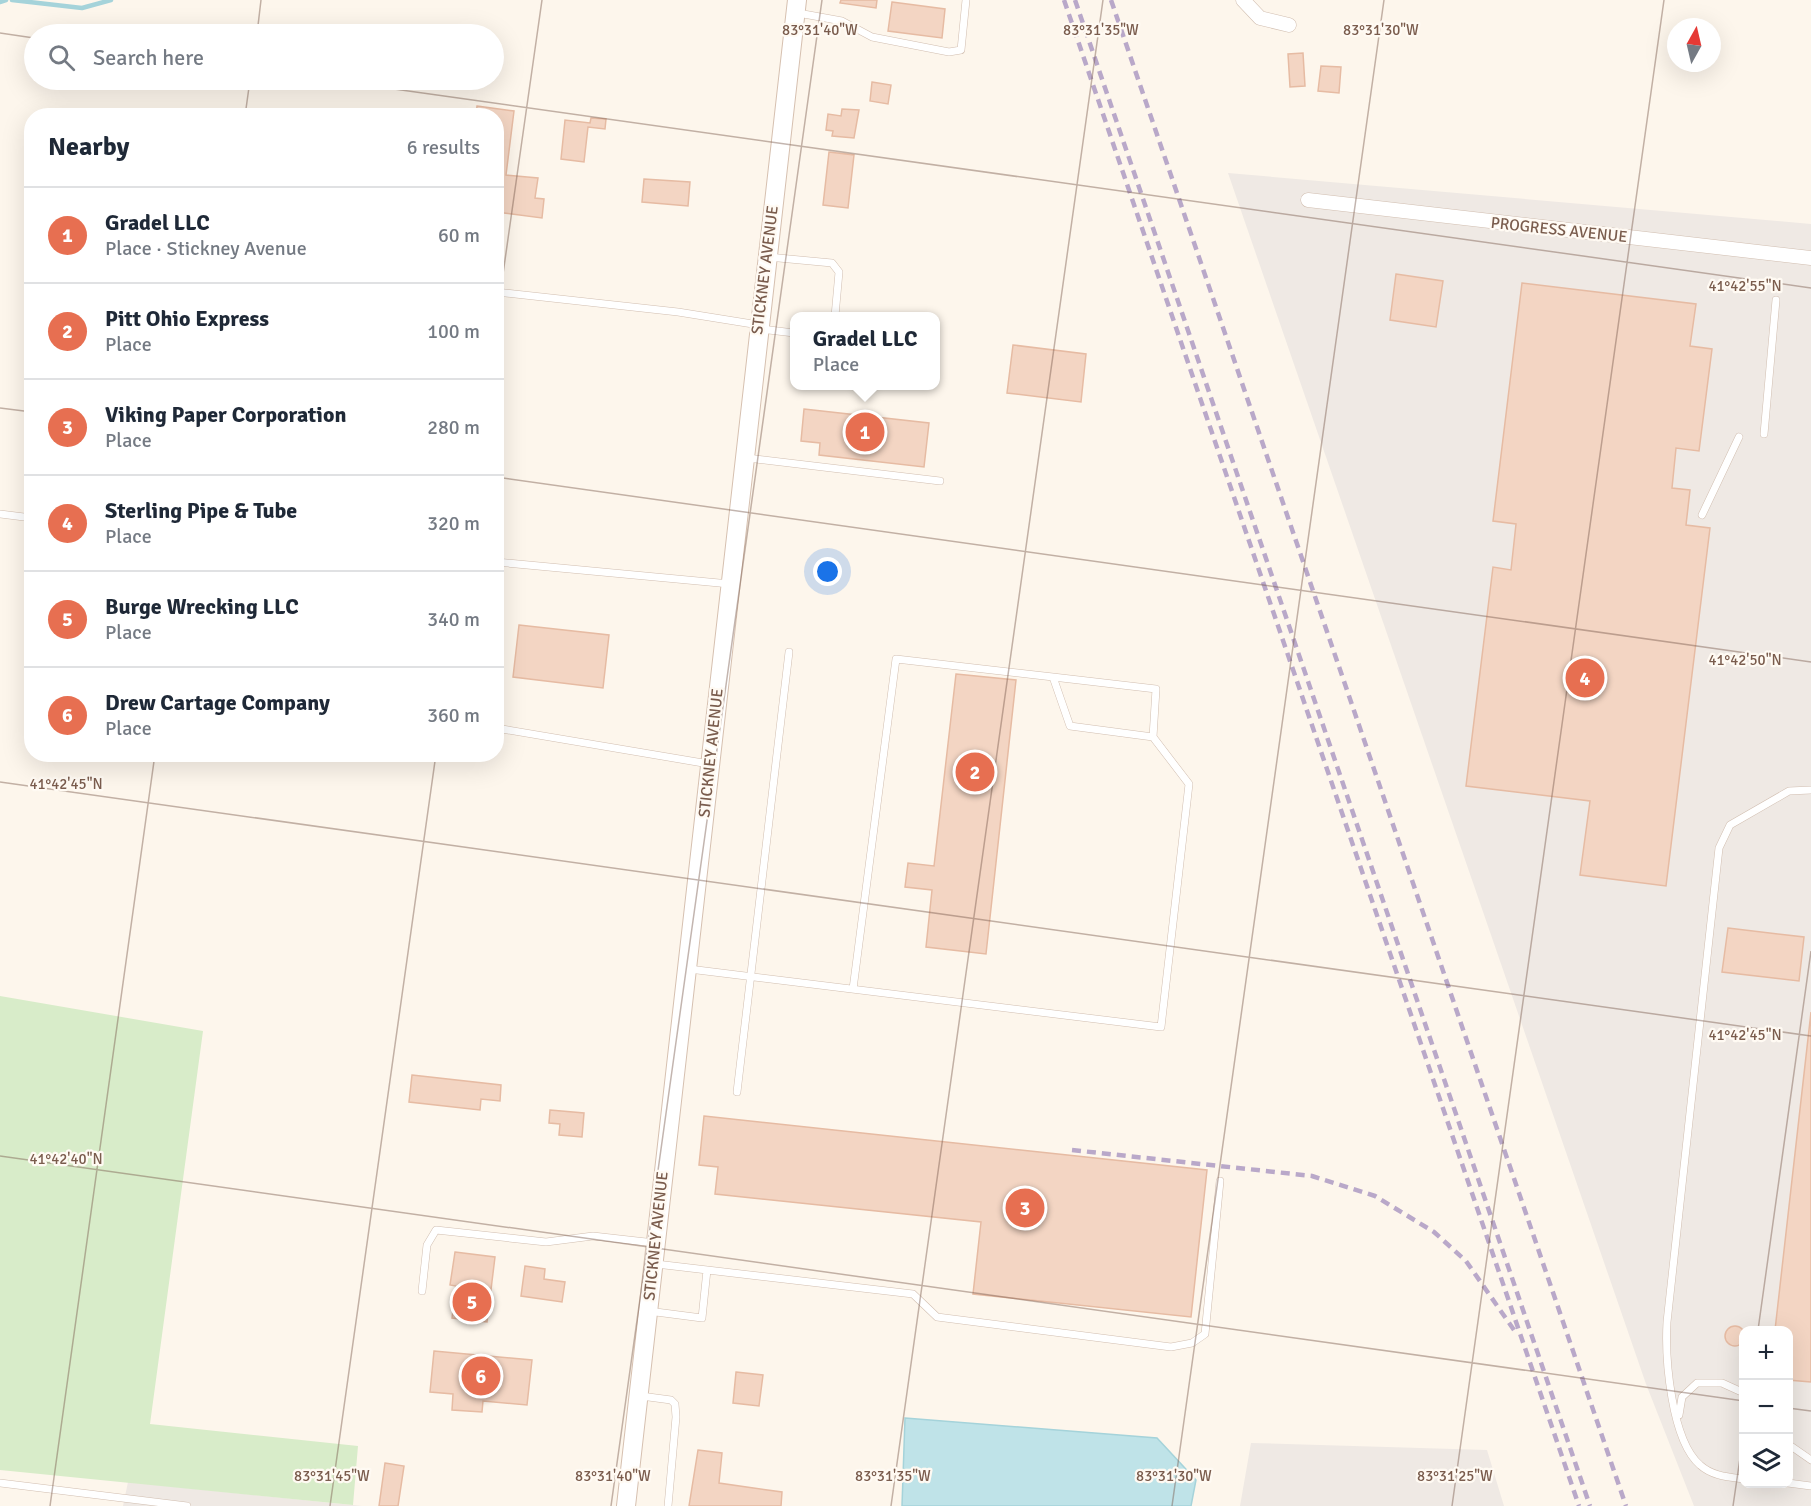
<!DOCTYPE html>
<meta charset="utf-8">
<style>
body{margin:0;font-family:Signika,sans-serif;background:#f2f2f3;color:#1f2937}
.controls{position:absolute;right:18px;bottom:18px;display:grid;overflow:hidden;border-radius:12px;box-shadow:0 6px 24px #0002}
.controls button{width:54px;height:54px;display:grid;place-items:center;padding:0;border:0;border-bottom:2px solid #e0e1e3;background:#fff;color:#1f2937;font:30px sans-serif}
.compass{position:absolute;left:1667px;top:18px;width:54px;height:54px;border-radius:50%;background:#fff;box-shadow:0 6px 24px #0002;rotate:8deg}
.you{position:absolute;left:828px;top:572px;width:21px;height:21px;margin:-15px;border:4px solid #fff;border-radius:50%;background:#1a73e8;box-shadow:0 0 0 9px #1a73e833}
.badge{display:grid;place-items:center;width:39px;height:39px;border-radius:50%;background:#e76f51;color:#fff;font-size:20px;font-weight:700}
.pin{position:absolute;translate:-50% -50%;border:3px solid #fff;box-shadow:0 2px 6px #0006}
.popup{position:absolute;left:790px;top:312px;width:150px;height:78px;box-sizing:border-box;display:grid;place-content:center;border-radius:12px;background:#fff;filter:drop-shadow(0 2px 4px #0005);font-size:20px;white-space:nowrap;color:#747a83}
.popup b{font-size:22px;color:#1f2937}
.popup::after{content:'';position:absolute;left:50%;top:100%;margin-left:-12px;border:12px solid transparent;border-top-color:#fff}
.list{margin:0;padding:0;list-style:none}
h2{display:flex;justify-content:space-between;align-items:center;height:78px;margin:0;padding:0 24px;font-size:26px}
h2 small{font-size:20px;font-weight:400;color:#747a83}
.list li{display:grid;grid-template-columns:39px 1fr auto;gap:18px;align-items:center;box-sizing:border-box;height:96px;padding:0 24px;border-top:2px solid #e0e1e3}
.list b{display:block;font-size:22px;white-space:nowrap}
.list p{margin:0;font-size:20px;white-space:nowrap;color:#747a83}
.list em{font-size:20px;font-style:normal;color:#747a83}
.icon{flex:none;width:33px;height:33px;fill:none;stroke:currentColor;stroke-width:2;stroke-linecap:round;stroke-linejoin:round}
.map{position:relative;flex:none;width:1811px;height:1506px;overflow:hidden}
.search{position:absolute;background:#fff;box-shadow:0 6px 24px #0002;left:24px;top:24px;width:480px;height:66px;display:flex;align-items:center;gap:15px;box-sizing:border-box;padding:0 21px;border-radius:33px;color:#747a83;font-size:22px}
.panel{position:absolute;background:#fff;box-shadow:0 6px 24px #0002;left:24px;top:108px;width:480px;height:654px;border-radius:24px}
.map>svg:first-child{display:block}
.industrial{fill:#efe9e4;fill-rule:evenodd}
.green{fill:#d8ecc9}
.water{fill:#bfe3e8;stroke:#a5d3da;stroke-width:1.5}
.lines{fill:none;stroke-linecap:round;stroke-linejoin:round}
.stream{stroke:#a5d3da;stroke-width:4.5}
.building{fill:#f3d5c3;stroke:#e6bba3;stroke-width:1.5}
.lane-casing{stroke:#d1beb0;stroke-width:8}
.street-casing{stroke:#d1beb0;stroke-width:15}
.secondary-casing{stroke:#d6c0b0;stroke-width:20}
.lane{stroke:#fff;stroke-width:7}
.street{stroke:#fff;stroke-width:14}
.secondary{stroke:#fff;stroke-width:18}
.rail{stroke:#b9a8c9;stroke-width:4.5;stroke-dasharray:9 6;stroke-linecap:butt}
.ticks{fill:none;stroke:#7a5c4d;stroke-width:1.5;stroke-opacity:0.45}
.labels{text-anchor:middle;dominant-baseline:central;stroke-width:4.5;stroke-linejoin:round;paint-order:stroke}
.street-label{font-size:16px;fill:#7a5c4d;stroke:#fffaf3}
.ticks-label{font-size:15px;text-anchor:middle;fill:#7a5c4d;stroke:#fffaf3;stroke-width:4.5;stroke-linejoin:round;paint-order:stroke}
</style>
<div class="map">
<svg width="1811" height="1506" viewBox="0 0 1811 1506">
<rect width="100%" height="100%" fill="#fdf6ec"/>
<!-- industrial -->
<path class="industrial" d="M1228 173 1811 224V1506H1694L1646 1384ZM1744 1330H1788V1484H1744Z
M1251 1443 1487 1450 1504 1506H1240Z
M128 1482 362 1506H123Z"/>
<!-- green -->
<path class="green" d="M0 996 203 1031 150 1424 358 1446 353 1505 0 1470Z"/>
<!-- water -->
<path class="water" d="M905 1418 1157 1438 1196 1480 1191 1506H902Z"/>
<g class="lines">
<!-- stream -->
<path class="stream" d="M12 0 82 8 111 0
M0 2 6 0"/>
</g>
<!-- building -->
<path class="building" d="M841 0H877L876 8 840 3Z
M892 2 945 9 942 38 888 31Z
M1303 53 1305 86 1290 87 1288 54Z
M1321 66 1341 67 1339 93 1318 91Z
M872 82 891 85 888 104 870 101Z
M477 106 514 111 506 175 538 178 535 198 544 199 542 218 496 212V116H476Z
M842 109 859 110 854 138 832 136 833 131 826 130 828 114 841 116Z
M591 118 606 119 605 129 588 127 584 162 561 159 565 120 590 123Z
M829 152 854 155 848 208 823 205Z
M644 179 690 182 688 206 642 202Z
M1396 274 1443 281 1436 327 1390 320Z
M1522 283 1696 304 1690 346 1712 349 1699 451 1676 448 1672 488 1690 490 1686 525 1710 528 1666 886 1580 875 1590 801 1466 786 1493 567 1511 570 1516 524 1493 521Z
M1013 345 1086 354 1081 402 1007 393Z
M804 409 929 423 924 467 819 455 820 443 801 441Z
M519 625 609 635 603 688 513 677Z
M956 674 1016 680 986 954 926 947 932 890 905 887 908 863 934 866Z
M1728 928 1804 937 1799 981 1722 972Z
M1811 1012V1382L1788 1380V1330H1775Z
M412 1075 501 1085 500 1101 481 1099 480 1110 409 1102Z
M550 1110 584 1113 582 1137 559 1135 560 1124 549 1123Z
M704 1116 1207 1170 1191 1317 973 1294 981 1222 715 1194 718 1167 699 1165Z
M455 1252 495 1257 487 1322 452 1318 456 1286 450 1285Z
M525 1266 545 1269 544 1279 565 1282 562 1302 521 1296Z
M1725 1336a10 10 0 1 1 20 0a10 10 0 1 1-20 0Z
M434 1351 532 1360 527 1405 483 1401 482 1412 452 1410 453 1394 430 1392Z
M736 1372 763 1375 759 1406 733 1403Z
M698 1450 722 1453 719 1483 782 1492 781 1506H689Z
M385 1463 404 1466 398 1506H379Z"/>
<g class="lines">
<!-- lane casing -->
<g class="lane-casing">
<path id="lane" d="M798 13 842 21 872 37 949 52 961 50 966 0
M768 257 832 263 839 272 835 316
M496 292 678 312 759 325
M761 329 794 333
M1764 434 1776 300
M747 458 940 481
M0 514 32 518
M1702 515 1739 437
M496 562 730 584
M1053 677 1156 689 1153 737
M496 728 709 764
M689 969 1161 1027 1189 784 1153 737 1070 726 1053 677 896 659 853 989
M737 1092 789 652
M656 1264 913 1294 937 1317 1171 1347 1192 1343 1205 1334 1220 1181
M422 1291 427 1245 436 1230 546 1242 593 1236 655 1243
M648 1311 702 1318 707 1270
M641 1396 671 1400 675 1404 676 1417 668 1506
M1679 1415 1682 1397 1697 1383H1722L1744 1393
M1788 1444 1811 1460
M1744 1479C1728 1477 1712 1476 1700 1465 1671 1440 1665 1358 1667 1322L1719 848 1730 825 1789 791 1811 790
M0 1483 187 1506
M1788 1483 1811 1486"/>
</g>
<!-- street casing -->
<g class="street-casing">
<path id="street" d="M1243 0 1260 18 1289 25
M1308 200 1811 258"/>
</g>
<!-- secondary casing -->
<g class="secondary-casing">
<path id="secondary" d="M626 1506 797 0"/>
</g>
<!-- lane -->
<use href="#lane" class="lane"/>
<!-- street -->
<use href="#street" class="street"/>
<!-- secondary -->
<use href="#secondary" class="secondary"/>
<!-- rail -->
<path class="rail" d="M1064 0 1579 1506
M1075 0 1590 1506
M1111 0 1626 1506
M1072 1150 1312 1176 1375 1196 1434 1232 1466 1261 1514 1330"/>
</g>
<!-- ticks -->
<path class="ticks" d="M0 33 34 38M257 34 261 0M330 80 1811 288M245 116 250 80M496 323 542 0M0 408 32 412M496 477 1811 662M0 782 1811 1036M0 1156 1744 1401M1758 1330 1811 951M1788 1408 1811 1411M50 1506 155 754M330 1506 436 754M611 1506 822 0M891 1506 1103 0M1172 1506 1384 0M1452 1506 1664 0M1733 1506 1744 1431"/>
<g class="labels">
<!-- street labels -->
<g class="street-label">
<text transform="translate(1559 230) rotate(6)">PROGRESS AVENUE</text>
<text transform="translate(765 270) rotate(-83)">STICKNEY AVENUE</text>
<text transform="translate(711 753) rotate(-84)">STICKNEY AVENUE</text>
<text transform="translate(656 1236) rotate(-84)">STICKNEY AVENUE</text>
</g>
</g>
<g class="ticks-label">
<text x="820" y="35">83°31'40"W</text>
<text x="1101" y="35">83°31'35"W</text>
<text x="1381" y="35">83°31'30"W</text>
<text x="1745" y="291">41°42'55"N</text>
<text x="1745" y="665">41°42'50"N</text>
<text x="66" y="789">41°42'45"N</text>
<text x="1745" y="1040">41°42'45"N</text>
<text x="66" y="1164">41°42'40"N</text>
<text x="332" y="1481">83°31'45"W</text>
<text x="613" y="1481">83°31'40"W</text>
<text x="893" y="1481">83°31'35"W</text>
<text x="1174" y="1481">83°31'30"W</text>
<text x="1455" y="1481">83°31'25"W</text>
</g>
</svg>
<div class="controls">
<button>+</button>
<button>−</button>
<button><svg class="icon" aria-label="layers" viewBox="0 0 24 24"><path d="M12 4l9 5-9 5-9-5zM3 14l9 5 9-5"/></svg></button>
</div>
<svg class="compass" viewBox="-18 -18 36 36"><path d="M0-13l5 13h-10z" fill="#e53935"/><path d="M0 13l5-13h-10z" fill="#747a83"/></svg>
<div class="you"></div>
<div class="pin badge" style="left:865px;top:432px">1</div>
<div class="popup"><b>Gradel LLC</b>Place</div>
<div class="pin badge" style="left:975px;top:772px">2</div>
<div class="pin badge" style="left:1025px;top:1208px">3</div>
<div class="pin badge" style="left:1585px;top:678px">4</div>
<div class="pin badge" style="left:472px;top:1302px">5</div>
<div class="pin badge" style="left:481px;top:1376px">6</div>
<div class="search"><svg class="icon" aria-label="search" viewBox="0 0 24 24"><circle cx="10" cy="10" r="6"/><path d="M15 15l6 6"/></svg>Search here</div>
<section class="panel">
<h2>Nearby<small>6 results</small></h2>
<ul class="list">
<li><span class="badge">1</span><div><b>Gradel LLC</b><p>Place · Stickney Avenue</p></div><em>60 m</em></li>
<li><span class="badge">2</span><div><b>Pitt Ohio Express</b><p>Place</p></div><em>100 m</em></li>
<li><span class="badge">3</span><div><b>Viking Paper Corporation</b><p>Place</p></div><em>280 m</em></li>
<li><span class="badge">4</span><div><b>Sterling Pipe &amp; Tube</b><p>Place</p></div><em>320 m</em></li>
<li><span class="badge">5</span><div><b>Burge Wrecking LLC</b><p>Place</p></div><em>340 m</em></li>
<li><span class="badge">6</span><div><b>Drew Cartage Company</b><p>Place</p></div><em>360 m</em></li>
</ul>
</section>
</div>
